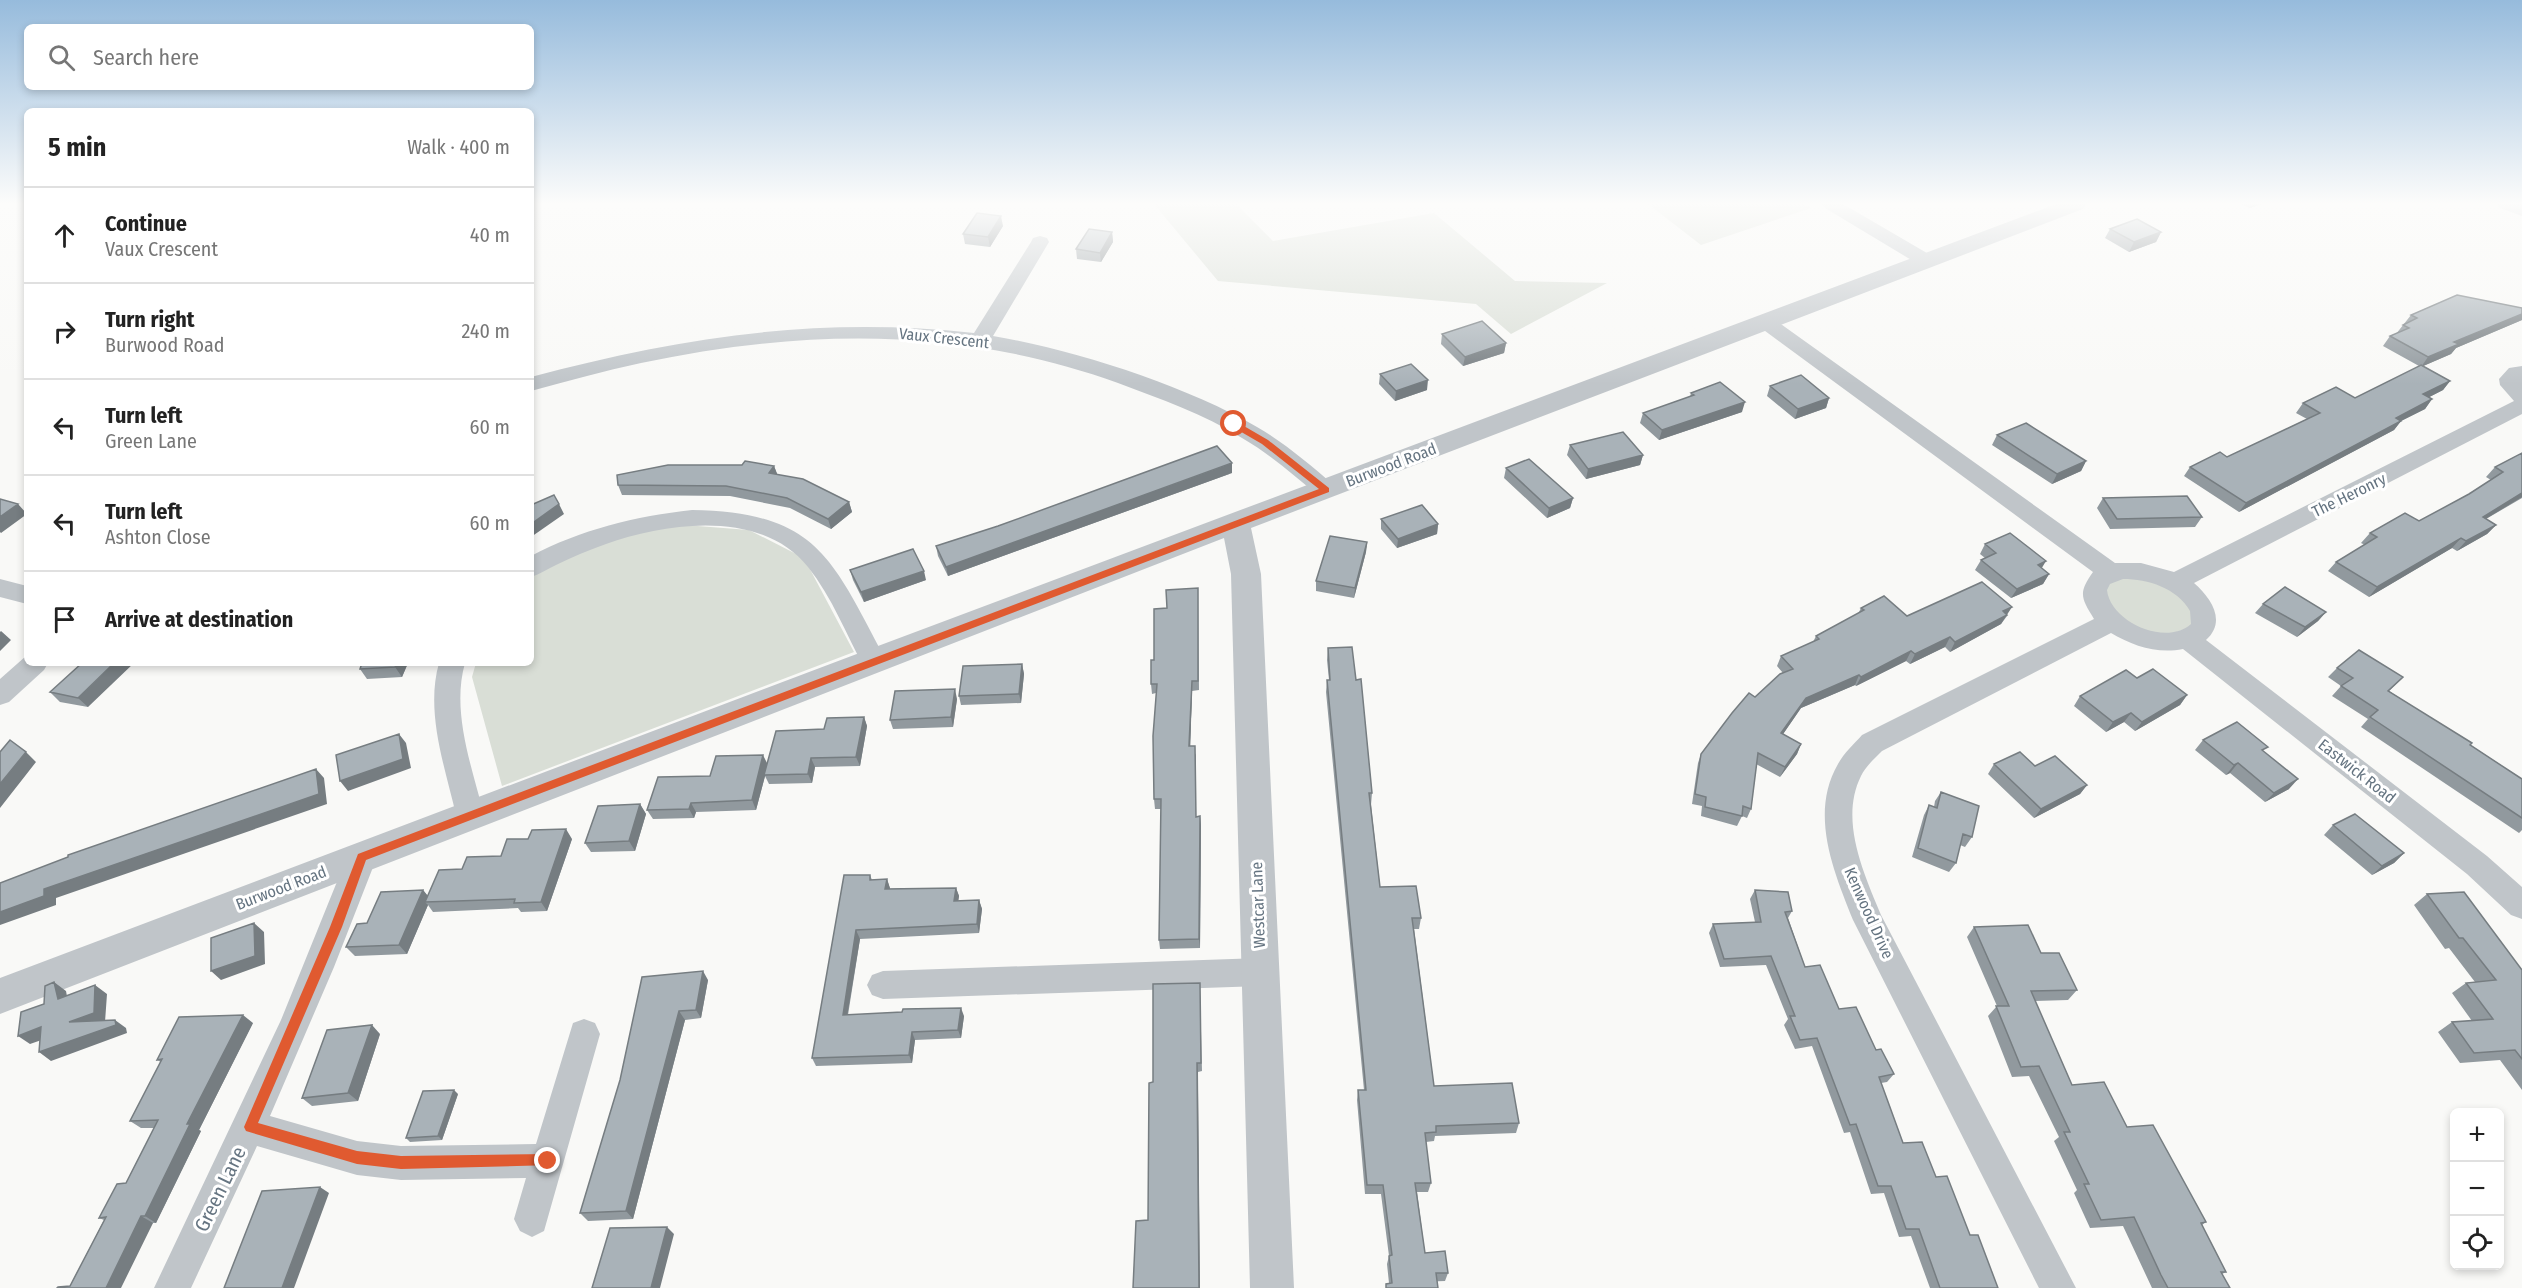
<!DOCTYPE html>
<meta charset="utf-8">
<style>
body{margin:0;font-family:"Fira Sans Condensed",sans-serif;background:#f2f2f2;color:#222}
.controls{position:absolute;right:18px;bottom:18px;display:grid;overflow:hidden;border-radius:9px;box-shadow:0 3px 9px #0003}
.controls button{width:54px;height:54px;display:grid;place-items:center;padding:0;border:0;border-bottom:2px solid #e0e0e0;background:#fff;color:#222;font:30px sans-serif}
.stop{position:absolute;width:18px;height:18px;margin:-14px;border:4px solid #e05a30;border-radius:50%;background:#fff}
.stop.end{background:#e05a30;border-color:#fff;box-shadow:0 2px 6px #0008}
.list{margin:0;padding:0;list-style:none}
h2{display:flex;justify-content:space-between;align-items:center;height:78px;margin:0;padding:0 24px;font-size:26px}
h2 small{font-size:20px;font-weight:400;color:#767676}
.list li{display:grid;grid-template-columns:39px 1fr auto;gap:18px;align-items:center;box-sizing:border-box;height:96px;padding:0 24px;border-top:2px solid #e0e0e0}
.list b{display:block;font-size:22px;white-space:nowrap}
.list p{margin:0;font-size:20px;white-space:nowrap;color:#767676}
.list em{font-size:20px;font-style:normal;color:#767676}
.icon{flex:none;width:33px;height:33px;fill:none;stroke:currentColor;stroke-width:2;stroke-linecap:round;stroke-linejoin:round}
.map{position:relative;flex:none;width:2522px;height:1288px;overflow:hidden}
.search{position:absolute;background:#fff;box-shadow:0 3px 9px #0003;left:24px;top:24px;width:510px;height:66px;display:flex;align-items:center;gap:15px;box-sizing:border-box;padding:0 21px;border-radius:9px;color:#767676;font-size:22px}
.panel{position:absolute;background:#fff;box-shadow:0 3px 9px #0003;left:24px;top:108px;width:510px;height:558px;border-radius:9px}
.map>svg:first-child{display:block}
.green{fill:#d9ded6}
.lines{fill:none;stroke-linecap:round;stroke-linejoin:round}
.minor{fill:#c0c5c9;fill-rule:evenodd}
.tertiary{fill:#c0c5c9;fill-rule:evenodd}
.wall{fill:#91999e}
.shaded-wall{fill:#767d81}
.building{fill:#a9b2b8;stroke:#767d81;stroke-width:1.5}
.route{fill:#e05a30}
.labels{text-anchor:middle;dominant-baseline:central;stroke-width:6;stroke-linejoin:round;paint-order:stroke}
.street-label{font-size:16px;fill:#657481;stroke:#fff}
.near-street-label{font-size:20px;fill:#657481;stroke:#fff}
</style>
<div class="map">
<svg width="2522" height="1288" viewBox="0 0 2522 1288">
<rect width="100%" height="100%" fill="#f9f9f7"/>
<!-- green -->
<path class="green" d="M1154 204H1236L1273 241 1434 213 1515 281 1607 283 1511 334 1476 304 1218 281Z
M1648 204H1803L1811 208 1701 245Z
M685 525 749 530 804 558 854 652 502 786 472 677 476 663H531V573L616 535Z
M2134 575 2177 591 2195 612V626L2161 637 2120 621 2101 588 2115 579Z"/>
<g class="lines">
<!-- minor -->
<path class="minor" d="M1822 204H1843L1932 256 1935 260 1932 264H1918L1825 208Z
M2497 204H2522V216L2500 208Z
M1040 236 1047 238 1049 242 993 336C1075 350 1184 385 1257 427 1285 443 1309 464 1334 485L1337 490 1334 495 1326 498 1318 495C1293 475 1270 454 1242 438 1204 414 1160 399 1118 383 961 326 802 329 641 363 604 371 568 381 531 391V377C681 337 818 316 974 333L1031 242 1033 238Z
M1764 315 1771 317 2115 563H2141L2174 572 2514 401 2500 385 2499 379 2509 368 2522 366V414L2194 583C2211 598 2227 621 2206 640L2487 856 2522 887V919L2511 915 2467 874 2183 649C2157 654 2133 646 2111 633L1882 751C1875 758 1865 767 1861 776 1839 820 1864 874 1881 915L2076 1288H2039L1853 920C1834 872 1809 814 1838 764 1844 753 1854 744 1862 735L2094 619C2081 598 2078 593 2093 572L1757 325 1754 321 1757 317ZM2123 579C2148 579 2177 588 2190 611L2191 624C2165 647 2110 621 2107 590L2110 584Z
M692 510C819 512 832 560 886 660L882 667 873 670 864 667C846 634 832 597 808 567 762 509 667 522 606 544 589 550 572 557 556 565 547 569 540 574 531 577V556C580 530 636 516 692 510Z
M0 579 27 586V604L0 597Z
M26 656 27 663H48L44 670 9 702 0 705V679Z
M439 663H465C451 712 472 767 484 815L480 823 470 827 460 823 456 815C445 767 425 712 439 663Z
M362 845 372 848 377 857 334 967 270 1116 357 1141 401 1146 536 1144 573 1023 584 1019 595 1023 600 1034 544 1231 532 1237 520 1231 514 1219 526 1178 401 1180 357 1175 257 1146 191 1288H154L281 1020 347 857 352 848Z
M1261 958 1272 962 1276 972 1272 982 1261 986 883 999 872 995 867 985 872 975 883 971Z"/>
<!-- tertiary -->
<path class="tertiary" d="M2056 204H2086L2083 209 1251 528 1261 574 1294 1288H1250L1231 574 1224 538 0 1014V978L862 652Z"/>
</g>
<!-- wall -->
<path class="wall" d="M2241 204H2261L2250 208Z
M1003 226 990 247 965 244 963 234Z
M2110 229 2161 232 2156 242 2129 252 2105 238Z
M1112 232 1113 242 1101 262 1077 259 1076 249Z
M2522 308V320L2456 348 2451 354 2423 366 2450 381 2443 390 2429 397 2432 399 2425 409 2401 421 2394 430 2239 512 2184 476 2190 467 2227 457 2307 419 2296 413 2303 403 2355 398 2419 366 2383 346 2390 336 2396 334 2411 315Z
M1442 334 1506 343 1504 353 1463 366 1441 344Z
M1380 374 1427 390 1395 401 1379 384Z
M1770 386 1829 398 1826 408 1795 419 1767 396Z
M1691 393 1742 412 1659 440 1640 423 1643 413 1690 397Z
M1997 435 2086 461 2081 471 2052 484 1992 445Z
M1570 445 1643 455 1640 465 1586 479 1567 455Z
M2522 453V498L2486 519 2496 525 2487 534 2457 551 2452 548 2369 597 2328 571 2336 562 2365 545 2361 543 2370 533 2419 521 2469 494 2491 480 2486 477 2495 467Z
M774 466 777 474 849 502 852 512 831 529 790 508 730 496 622 495 618 485Z
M1506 468 1573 498 1570 508 1547 518 1504 478Z
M1232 473 948 576 938 556 936 546 998 526Z
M2103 498 2202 517 2195 527 2110 529 2097 508Z
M1381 519 1438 524 1437 534 1397 548 1381 529Z
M1367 542 1366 552 1354 598 1316 591V581Z
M1985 544 2042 568 2049 574 2043 584 2011 598 1975 570 1981 560 1985 558 1980 554Z
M850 570 926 580 864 602 853 580Z
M1198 588 1199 690 1192 691 1190 746 1196 755V817L1200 816 1201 826 1200 948 1160 949 1159 940 1161 809H1155L1154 799 1156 693 1152 694 1151 684 1154 660 1167 608Z
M2263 604 2326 612 2318 621 2297 637 2255 613Z
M1861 608 1907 616H2007L2001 624 1950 652 1945 647 1910 664 1906 661 1856 686 1855 685 1801 708 1783 734 1801 744 1797 754 1780 777 1756 764 1751 809 1747 818 1742 816 1737 826 1701 816 1702 806 1692 804 1698 763 1701 754 1755 697 1783 673 1777 666 1781 656 1813 642 1816 636 1858 614Z
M1328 648 1356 680 1372 793 1371 805 1380 887 1421 918 1419 929H1414L1434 1086 1519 1123 1516 1133 1435 1136 1434 1141 1426 1142 1431 1183 1428 1192H1417L1425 1253 1448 1273 1445 1281 1389 1283 1387 1264 1389 1256 1381 1194H1365L1357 1100 1358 1090H1364L1326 692 1327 680H1329L1327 660Z
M82 663 88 707 60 702 50 692Z
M362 663H408L402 677 367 679 360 669Z
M1022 664 1024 674 1021 703 961 705 959 696Z
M2337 668 2403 677 2389 691 2522 779V830L2519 833 2361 727 2368 719 2332 696 2341 686 2328 677Z
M2137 678 2187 695 2180 705 2135 731 2124 722 2106 732 2074 706 2080 696Z
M957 699 953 727 893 729 890 720Z
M864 717 867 726 860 766 815 767 812 783 769 784 765 776 756 810 696 812 694 818 653 819 647 810 710 776 767 764 824 729Z
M2203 740 2264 752 2289 789 2265 802 2230 773 2226 775 2195 750Z
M1994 764 2035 766 2087 785 2080 794 2034 818 1988 774Z
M1941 792 1972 837 1965 847 1960 845 1956 863 1949 872 1912 857 1924 815 1929 805 1934 807 1935 801Z
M640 804 646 814 635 851 591 852 585 843Z
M2333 825 2404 853 2394 863 2372 875 2324 835Z
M572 839 547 911 521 912 518 908 433 912 428 905 407 954 355 956 346 947 367 923 423 890 428 896 462 869 501 856Z
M870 875 872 880 887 879 890 889 956 888 959 896 958 901 979 900 982 909 979 933 860 939 848 1015 964 1016 961 1038 915 1040 912 1063 816 1066 812 1058Z
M1755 890 1792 911 1788 918 1805 967 1839 1009 1876 1050 1894 1074 1887 1082 1881 1083 1903 1143 1936 1177 1970 1235 1998 1288H1930L1911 1236 1899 1237 1884 1193 1871 1194 1850 1132 1844 1133 1812 1046 1795 1049 1784 1025 1788 1019 1766 965 1720 967 1709 933 1713 924 1755 922 1750 899Z
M2427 894 2522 970V1090L2500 1060 2460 1063 2438 1032 2452 1022 2472 1021 2452 993 2466 983 2475 982 2449 948 2445 949 2414 905Z
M1974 927 2041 953 2077 990 2068 1000 2035 1001 2072 1085 2127 1127 2206 1222 2202 1225 2226 1272 2222 1274 2230 1288H2152L2123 1226 2090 1228 2074 1193 2077 1190 2054 1141 2059 1137 2029 1076 2012 1077 1988 1016 1997 1006 1967 937Z
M642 977 708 980 701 1018 685 1020 633 1219 588 1221 580 1213 620 1080Z
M1200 991 1202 1071 1198 1072 1148 1220 1153 1082Z
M253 1023 199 1130 201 1131 156 1223H153L70 1286 104 1220 99 1218 126 1183 154 1128H141L130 1121 161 1062 157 1060Z
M380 1034 358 1101 312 1106 302 1098Z
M458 1094 442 1140 410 1142 406 1138Z"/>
<!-- shaded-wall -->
<path class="shaded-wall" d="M2252 204H2261L2250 208Z
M1001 216 1003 226 990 247 988 237Z
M1112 232 1113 242 1101 262 1100 253Z
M2161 232 2156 242 2129 252 2134 242Z
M2522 314V320L2456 348 2451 354 2421 367 2428 357 2454 342Z
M1506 343 1504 353 1463 366 1465 357Z
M1428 380 1427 390 1395 401 1396 391Z
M2450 381 2443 390 2416 404 2423 394Z
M1829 398 1826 408 1795 419 1798 409Z
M2432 399 2425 409 2401 421 2394 430 2239 512 2246 503 2396 418Z
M1745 402 1742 412 1659 440 1662 430Z
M1643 455 1640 465 1586 479 1588 469Z
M2086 461 2081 471 2052 484 2057 474Z
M1232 463V473L948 576 946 567Z
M774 466 778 476 769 473Z
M2522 493V497L2474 526 2483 517Z
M1573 498 1570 508 1547 518 1549 508Z
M849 502 852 512 831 529 828 519Z
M18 504 27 514 1 533 0 532V517Z
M559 504 564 514 531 537V524Z
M1438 524 1437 534 1397 548 1398 539Z
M2496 525 2487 534 2457 551 2466 541Z
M2461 538 2452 548 2369 597 2377 587Z
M1367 542 1366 552 1354 598 1355 588Z
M2046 561 2040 571 2038 565Z
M924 571 926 580 864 602 861 592Z
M2049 574 2043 584 2011 598 2017 589Z
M2012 607 2001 624 1950 652 1955 642 2003 611Z
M2326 612 2318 621 2297 637 2305 627Z
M1 631 11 640 0 651V632Z
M1950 637 1945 647 1910 664 1915 654Z
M1911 651 1906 661 1856 686 1861 677Z
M114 663H134L88 707 78 698Z
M397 663H408L402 677 395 667Z
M1022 664 1024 674 1021 703 1019 694Z
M1859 675 1855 685 1801 708 1777 743 1781 733 1806 698Z
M1192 681V691L1190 755 1189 746Z
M955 689 957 699 953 727 951 717Z
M2187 695 2180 705 2135 731 2142 722Z
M2131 713 2124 722 2106 732 2113 722Z
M864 717 867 726 860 766 856 757Z
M399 734 406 743 411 768 348 791 340 781Z
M1801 744 1797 754 1780 777 1785 767Z
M26 752 36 762 0 808V784Z
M763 755 768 765 756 810 752 800Z
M811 758 815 767 812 783 808 774Z
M2238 763 2230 773 2226 775 2234 765Z
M316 769 324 778 327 804 56 898V905L0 925V912L44 889Z
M2298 779 2289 789 2265 802 2274 793Z
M2087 785 2080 794 2034 818 2041 809Z
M691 803 696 812 694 818 689 809Z
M640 804 646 814 635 851 629 841Z
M1200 816 1201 826 1200 948 1199 939Z
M566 829 572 839 547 911 541 902Z
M2404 853 2394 863 2372 875 2382 866Z
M887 879 890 888 888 898 885 889Z
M956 888 959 896 957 910 954 901Z
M423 890 430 899 425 902 428 905 407 954 399 945Z
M979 900 982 909 979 933 977 924Z
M254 923 264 932 265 964 221 980 211 971Z
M856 930 860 939 846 1023 843 1015Z
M703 971 708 980 701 1018 696 1010Z
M54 982 66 991 69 1007 58 999Z
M95 985 107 994 105 1022H69Z
M961 1008 964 1016 961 1038 958 1030Z
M679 1011 685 1020 633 1219 626 1211Z
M243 1015 253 1023 199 1130 201 1131 156 1223 145 1216 187 1124Z
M115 1020 126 1028 127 1033 51 1061 39 1052Z
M372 1025 380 1034 358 1101 348 1093Z
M41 1027 53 1036 30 1044 18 1036Z
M912 1032 915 1040 912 1063 909 1055Z
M1197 1063 1198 1072 1200 1288H1199Z
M454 1090 458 1094 442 1140 438 1136Z
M320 1187 329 1193 294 1288H282Z
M141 1216 153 1223 121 1288H106Z
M667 1227 674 1234 660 1288H651Z"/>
<!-- building -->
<path class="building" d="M977 213 1001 216 988 237 963 234Z
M2137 219 2161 232 2134 242 2110 229Z
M1089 229 1112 232 1100 253 1076 249Z
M2457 295 2522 308V314L2454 342 2459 344 2428 357 2390 336 2409 328 2403 325 2417 318 2411 315Z
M1482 321 1506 343 1465 357 1442 334Z
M1411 364 1428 380 1396 391 1380 374Z
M2421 365 2450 381 2423 394 2432 399 2396 418 2401 421 2246 503 2190 467 2220 452 2227 457 2320 413 2303 403 2336 387 2355 398Z
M1801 375 1829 398 1798 409 1770 386Z
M1720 382 1745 402 1662 430 1643 413 1694 395 1691 393Z
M2026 423 2086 461 2057 474 1997 435Z
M1623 432 1643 455 1588 469 1570 445Z
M1217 446 1232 463 946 567 936 546 998 526Z
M2522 453V493L2483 517 2496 525 2466 541 2461 538 2377 587 2336 562 2377 537 2370 533 2405 513 2419 521 2469 494 2503 472 2495 467Z
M1529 459 1573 498 1549 508 1506 468Z
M745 461 774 466 769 473 803 479 849 502 828 519 787 498 726 486 618 485 617 475 668 465H742Z
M554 495 559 504 531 524V505Z
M2187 496 2202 517 2117 519 2103 498Z
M0 499 18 504 0 517Z
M1422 505 1438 524 1398 539 1381 519Z
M2010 533 2046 561 2038 565 2049 574 2017 589 1981 560 1996 553 1985 544Z
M1330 536 1367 542 1355 588 1316 581Z
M913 549 924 571 861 592 850 570Z
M1982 582 2012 607 2003 611 2007 615 1955 642 1950 637 1915 654 1911 651 1861 677 1859 675 1806 698 1781 733 1801 744 1785 767 1758 753 1751 809 1743 806 1742 816 1705 807 1706 797 1695 794 1701 754 1732 713 1749 693 1755 697 1780 674 1793 669 1781 656 1819 639 1816 636 1864 610 1861 608 1884 596 1907 616Z
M2285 587 2326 612 2305 627 2263 604Z
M1198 588V681H1192L1189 746H1195L1196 817 1200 816 1199 939 1159 940 1161 799H1154L1153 736 1157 684H1151V660H1154V609L1167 608 1166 590Z
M1352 647 1356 680 1361 679 1372 793H1369L1380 887 1416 886 1421 918H1412L1434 1086 1512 1083 1519 1123 1436 1126V1132L1425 1133 1431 1183H1415L1425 1253 1445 1251 1448 1273H1436L1438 1288H1386V1284L1392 1283 1389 1256 1392 1255 1383 1185H1367L1358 1090H1366L1327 680H1330L1328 648Z
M2359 650 2403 677 2388 691 2472 743 2470 745 2522 779V818L2370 717 2378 710 2341 686 2353 678 2337 668Z
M82 663H114L78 698 50 692Z
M362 663H397L395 667 360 669Z
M1022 664 1019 694 959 696 963 666Z
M2153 669 2187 695 2142 722 2131 713 2113 722 2080 696 2126 670 2137 678Z
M955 689 951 717 890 720 895 691Z
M864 717 856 757 811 758 808 774 764 775 776 731 824 729 827 718Z
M2237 722 2268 747 2262 750 2298 779 2274 793 2238 763 2234 765 2203 740Z
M399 734 403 759 340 781 336 755Z
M10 740 26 752 0 784V752Z
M2020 752 2035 766 2055 756 2087 785 2041 809 1994 764Z
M763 755 752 800 691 803 689 809 647 810 658 777 710 776 716 756Z
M316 769 319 794 44 889V896L0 912V883L68 857V855Z
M1941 792 1979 806 1972 837 1963 834 1956 863 1918 848 1929 805 1937 808Z
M640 804 629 841 585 843 598 806Z
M2355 814 2404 853 2382 866 2333 825Z
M566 829 541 902 514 903 515 899 425 902 439 870 462 869 467 857 501 856 507 839H528L532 830Z
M844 875H870V880L887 879 885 889 956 888 954 901 979 900 977 924 856 930 843 1015 902 1012 903 1009 961 1008 958 1030 912 1032 909 1055 812 1058Z
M423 890 399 945 346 947 357 924 367 923 381 892Z
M1755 890 1788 892 1792 911 1785 912 1805 967 1820 965 1839 1009 1856 1007 1876 1050 1881 1049 1894 1074 1879 1077 1903 1143 1922 1142 1936 1177 1947 1176 1970 1235H1978L1998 1288H1940L1919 1229H1906L1891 1186H1878L1856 1124 1850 1125 1817 1038 1800 1040 1790 1016H1795L1771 956 1724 959 1713 924 1761 922Z
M2464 892 2522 970V1059L2515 1050 2474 1053 2452 1022 2493 1019 2466 983 2496 980 2463 938H2459L2427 894Z
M254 923 255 956 211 971V938Z
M2028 925 2041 953H2059L2077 990 2031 991 2072 1085 2104 1082 2127 1127 2153 1125 2206 1222 2201 1223 2226 1272H2221L2230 1288H2168L2161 1275 2134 1217 2101 1220 2084 1184H2089L2064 1132H2070L2039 1066 2021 1067 1996 1006H2009L1974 927Z
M703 971 696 1010 679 1011 626 1211 580 1213 620 1080 642 977Z
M54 982 58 999 95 985 94 1013 69 1022 115 1020 116 1025 39 1052 41 1027 18 1036 21 1012 44 1004 45 986Z
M1200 983 1201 1063H1197L1199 1288H1133L1136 1221 1148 1220 1149 1083 1153 1082V984Z
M243 1015 187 1124H190L145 1216H141L106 1288H57L58 1287 70 1286 106 1217 99 1218 117 1184 126 1183 158 1120 130 1121 162 1059 157 1060 179 1017Z
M372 1025 348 1093 302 1098 327 1030Z
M454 1090 438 1136 406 1138 423 1091Z
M320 1187 282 1288H224L262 1191Z
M667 1227 651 1288H592L610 1228Z"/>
<!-- sky -->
<linearGradient id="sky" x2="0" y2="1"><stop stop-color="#96bbdc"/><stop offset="0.53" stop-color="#fcfcfb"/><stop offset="1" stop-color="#fcfcfb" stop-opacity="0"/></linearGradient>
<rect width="2522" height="384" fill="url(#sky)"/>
<!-- route -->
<path class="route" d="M1231 422H1237L1268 440 1329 488V492L366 860 342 927 258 1123 357 1151 401 1156 548 1154 553 1156 555 1161 553 1165 401 1169 357 1164 246 1131 244 1127 330 927 358 854 1319 489 1262 444 1231 426Z"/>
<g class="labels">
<!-- street labels -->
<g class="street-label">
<text transform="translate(944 338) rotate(6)">Vaux Crescent</text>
<text transform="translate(1391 465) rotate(-21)">Burwood Road</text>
<text transform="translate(2349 495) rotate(-26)">The Heronry</text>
<text transform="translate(2357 771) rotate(38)">Eastwick Road</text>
<text transform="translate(281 888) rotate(-21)">Burwood Road</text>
<text transform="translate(1258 905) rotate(-92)">Westcar Lane</text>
<text transform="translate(1869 913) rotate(66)">Kenwood Drive</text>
</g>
<!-- near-street labels -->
<g class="near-street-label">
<text transform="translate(220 1189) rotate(-64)">Green Lane</text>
</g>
</g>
</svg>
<div class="controls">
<button>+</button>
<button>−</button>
<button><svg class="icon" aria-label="locate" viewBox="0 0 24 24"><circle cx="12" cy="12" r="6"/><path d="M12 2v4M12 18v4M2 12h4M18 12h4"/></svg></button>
</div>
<div class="stop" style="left:1234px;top:424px"></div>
<div class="stop end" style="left:548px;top:1161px"></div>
<div class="search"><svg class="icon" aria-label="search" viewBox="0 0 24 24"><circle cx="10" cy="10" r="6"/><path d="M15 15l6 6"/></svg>Search here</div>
<section class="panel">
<h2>5 min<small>Walk · 400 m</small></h2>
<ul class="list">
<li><svg class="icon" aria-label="ahead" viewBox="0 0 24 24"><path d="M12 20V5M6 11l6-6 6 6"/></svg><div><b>Continue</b><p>Vaux Crescent</p></div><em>40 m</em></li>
<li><svg class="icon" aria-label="right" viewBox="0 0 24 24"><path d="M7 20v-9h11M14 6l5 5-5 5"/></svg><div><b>Turn right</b><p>Burwood Road</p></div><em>240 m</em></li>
<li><svg class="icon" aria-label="left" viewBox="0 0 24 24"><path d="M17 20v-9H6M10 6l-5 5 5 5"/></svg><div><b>Turn left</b><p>Green Lane</p></div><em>60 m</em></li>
<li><svg class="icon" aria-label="left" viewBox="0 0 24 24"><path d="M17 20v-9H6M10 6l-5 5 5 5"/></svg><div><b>Turn left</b><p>Ashton Close</p></div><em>60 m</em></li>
<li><svg class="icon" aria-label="arrive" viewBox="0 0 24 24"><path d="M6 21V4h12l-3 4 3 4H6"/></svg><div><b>Arrive at destination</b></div></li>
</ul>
</section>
</div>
